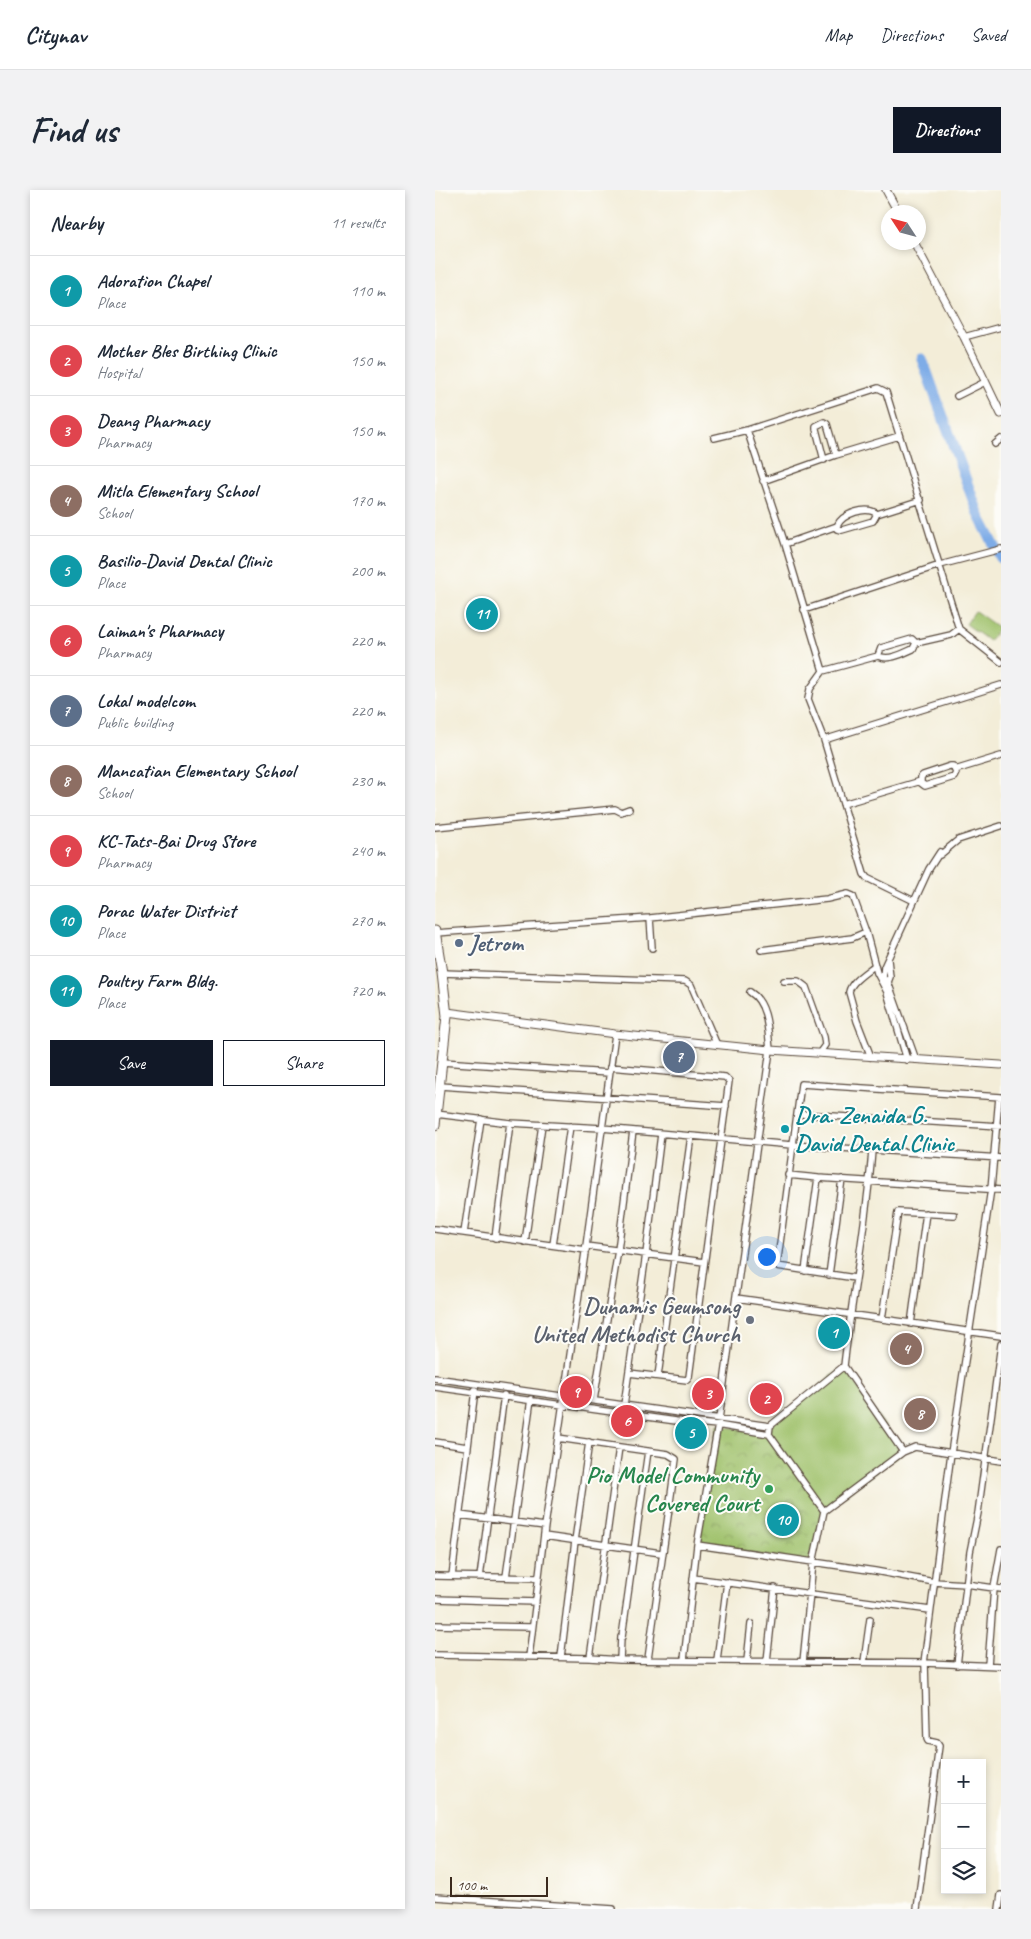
<!DOCTYPE html>
<meta charset="utf-8">
<style>
body{margin:0;font-family:Caveat,sans-serif;background:#f2f2f3;color:#1f2937}
.controls{position:absolute;right:15px;bottom:15px;display:grid;overflow:hidden;border-radius:0px;box-shadow:0 2px 8px #0003}
.controls button{width:45px;height:45px;display:grid;place-items:center;padding:0;border:0;border-bottom:1px solid #e0e1e3;background:#fff;color:#1f2937;font:25px sans-serif}
.compass{position:absolute;left:446px;top:15px;width:45px;height:45px;border-radius:50%;background:#fff;box-shadow:0 2px 8px #0003;rotate:306deg}
.scale{position:absolute;left:15px;bottom:12px;width:98px;box-sizing:border-box;padding-left:5px;border:2px solid #3b2a1e;border-top:0;font-size:14px;line-height:18px;white-space:nowrap;color:#3b2a1e;-webkit-text-stroke:4px #fdfcf7;paint-order:stroke}
.you{position:absolute;left:331px;top:1066px;width:18px;height:18px;margin:-12px;border:4px solid #fff;border-radius:50%;background:#1a73e8;box-shadow:0 0 0 8px #1a73e833}
.badge{display:grid;place-items:center;width:32px;height:32px;border-radius:50%;background:#111827;color:#fff;font-size:16px;font-weight:700}
.pin{position:absolute;translate:-50% -50%;border:2px solid #fff;box-shadow:0 1px 5px #0006}
.list{margin:0;padding:0;list-style:none}
h2{display:flex;justify-content:space-between;align-items:center;height:65px;margin:0;padding:0 20px;font-size:21px}
h2 small{font-size:16px;font-weight:400;color:#747a83}
.list li{display:grid;grid-template-columns:32px 1fr auto;gap:15px;align-items:center;box-sizing:border-box;height:70px;padding:0 20px;border-top:1px solid #e0e1e3}
.list b{display:block;font-size:19px;white-space:nowrap}
.list p{margin:0;font-size:16px;white-space:nowrap;color:#747a83}
.list em{font-size:16px;font-style:normal;color:#747a83}
.actions{display:flex;gap:10px;padding:15px 20px}
.actions a{flex:1;padding:11px 0;border:1px solid #111827;border-radius:0px;text-align:center;font-size:18px;color:#111827}
.actions .main{background:#111827;color:#fff}
.icon{flex:none;width:28px;height:28px;fill:none;stroke:currentColor;stroke-width:2;stroke-linecap:round;stroke-linejoin:round}
.map{position:relative;flex:none;width:566px;height:1719px;overflow:hidden;border-radius:0px}
header{display:flex;align-items:center;gap:30px;box-sizing:border-box;height:70px;padding:0 25px;background:#fff;border-bottom:1px solid #e0e1e3}
header strong{font-size:24px}
nav{display:flex;gap:28px;margin-inline-start:auto;font-size:18px}
.intro{display:flex;align-items:center;justify-content:space-between;box-sizing:border-box;height:120px;padding:0 30px}
h1{margin:0;font-size:35px}
.button{padding:12px 22px;border-radius:0px;background:#111827;color:#fff;font-size:18px;font-weight:700}
main{display:flex;gap:30px;padding:0 30px}
aside{flex:1;background:#fff;border-radius:0px;box-shadow:0 2px 8px #0003}
.map>svg:first-child{display:block}
.grass{fill:#9fc16a;stroke:#6d7644}
.park{fill:url(#park-crowns);stroke:#6d7644}
.lines{fill:none;stroke-linecap:round;stroke-linejoin:round}
.river{stroke:#7eace7;stroke-width:11}
.minor-casing{stroke:#57473a;stroke-width:8}
.tertiary-casing{stroke:#57473a;stroke-width:9}
.primary-casing{stroke:#57473a;stroke-width:11}
.minor{stroke:#fff;stroke-width:5.5}
.tertiary{stroke:#fff;stroke-width:7}
.primary{stroke:#fff;stroke-width:9}
.service-dot{fill:#5c6f8a;stroke:#fdfcf7;stroke-width:2}
.culture-dot{fill:#0f9aa8;stroke:#fdfcf7;stroke-width:2}
.worship-dot{fill:#6b7280;stroke:#fdfcf7;stroke-width:2}
.leisure-dot{fill:#2e9e5b;stroke:#fdfcf7;stroke-width:2}
.labels{text-anchor:middle;dominant-baseline:central;stroke-width:4;stroke-linejoin:round;paint-order:stroke}
.service-label{font-size:24px;font-weight:bold;fill:#4e5e75;stroke:#fdfcf7;text-anchor:start}
.culture-label{font-size:24px;font-weight:bold;fill:#0d838f;stroke:#fdfcf7;text-anchor:start}
.worship-label{font-size:24px;font-weight:bold;fill:#5b616d;stroke:#fdfcf7;text-anchor:end}
.leisure-label{font-size:24px;font-weight:bold;fill:#27864d;stroke:#fdfcf7;text-anchor:end}
</style>
<header>
<strong>Citynav</strong>
<nav><a>Map</a><a>Directions</a><a>Saved</a></nav>
</header>
<div class="intro"><h1>Find us</h1><a class="button">Directions</a></div>
<main>
<aside>
<h2>Nearby<small>11 results</small></h2>
<ul class="list">
<li><span class="badge" style="background:#0f9aa8">1</span><div><b>Adoration Chapel</b><p>Place</p></div><em>110 m</em></li>
<li><span class="badge" style="background:#e0444e">2</span><div><b>Mother Bles Birthing Clinic</b><p>Hospital</p></div><em>150 m</em></li>
<li><span class="badge" style="background:#e0444e">3</span><div><b>Deang Pharmacy</b><p>Pharmacy</p></div><em>150 m</em></li>
<li><span class="badge" style="background:#8d6e63">4</span><div><b>Mitla Elementary School</b><p>School</p></div><em>170 m</em></li>
<li><span class="badge" style="background:#0f9aa8">5</span><div><b>Basilio-David Dental Clinic</b><p>Place</p></div><em>200 m</em></li>
<li><span class="badge" style="background:#e0444e">6</span><div><b>Laiman's Pharmacy</b><p>Pharmacy</p></div><em>220 m</em></li>
<li><span class="badge" style="background:#5c6f8a">7</span><div><b>Lokal modelcom</b><p>Public building</p></div><em>220 m</em></li>
<li><span class="badge" style="background:#8d6e63">8</span><div><b>Mancatian Elementary School</b><p>School</p></div><em>230 m</em></li>
<li><span class="badge" style="background:#e0444e">9</span><div><b>KC-Tats-Bai Drug Store</b><p>Pharmacy</p></div><em>240 m</em></li>
<li><span class="badge" style="background:#0f9aa8">10</span><div><b>Porac Water District</b><p>Place</p></div><em>270 m</em></li>
<li><span class="badge" style="background:#0f9aa8">11</span><div><b>Poultry Farm Bldg.</b><p>Place</p></div><em>720 m</em></li>
</ul>
<div class="actions"><a class="main">Save</a><a>Share</a></div>
</aside>
<div class="map">
<svg width="566" height="1719" viewBox="0 0 566 1719">
<defs>
<pattern id="park-crowns" width="20" height="18" patternUnits="userSpaceOnUse" patternTransform="scale(1.25)"><rect width="20" height="18" fill="#9fc16a"/><path d="M2 6a3 3 0 1 1 6 0M12 15a3 3 0 1 1 6 0" fill="none" stroke="#839d57"/></pattern>
</defs>
<rect width="100%" height="100%" fill="#fdfcf7"/>
<filter id="ink" filterUnits="userSpaceOnUse"><feTurbulence type="fractalNoise" baseFrequency=".02" numOctaves="2"/><feDisplacementMap in="SourceGraphic" scale="10" xChannelSelector="R" yChannelSelector="G"/><feConvolveMatrix kernelMatrix="1 2 1 2 8 2 1 2 1" color-interpolation-filters="sRGB"/></filter>
<filter id="wash" filterUnits="userSpaceOnUse"><feTurbulence type="fractalNoise" baseFrequency=".0096" numOctaves="4" result="noise"/><feDisplacementMap in="SourceGraphic" scale="20" xChannelSelector="R" yChannelSelector="G"/><feGaussianBlur stdDeviation="1.12" result="paint"/><feColorMatrix in="noise" values="0 0 0 0 0 0 0 0 0 0 0 0 0 0 0 0 0 1.4 0 .05"/><feComposite in="paint" operator="in"/></filter>
<g filter="url(#wash)">
<rect width="100%" height="100%" fill="#f3edd8"/>
<!-- grass -->
<path class="grass" d="M540 421 564 438 554 451 531 434Z
M409 1176 468 1262 389 1321 334 1244 335 1236Z"/>
<!-- park -->
<path class="park" d="M282 1235 334 1244 389 1321 378 1373 262 1355Z"/>
<g class="lines">
<!-- river -->
<path class="river" d="M487 169 544 326 566 368"/>
</g>
</g>
<g filter="url(#ink)">
<g class="lines">
<!-- minor casing -->
<g class="minor-casing">
<path id="minor" d="M529 147 566 137
M522 206 550 192
M312 240 350 354 388 481
M279 248 312 240 443 198 451 202 524 439 566 472
M560 254 566 249
M389 270 381 239V236L389 232 392 234 401 265
M328 291 401 265 464 246
M402 336C407 324 432 315 442 324
M350 354 402 336V339L407 340 438 331 442 324 486 310
M369 420 505 375 566 359
M443 466C454 471 467 464 478 459L481 453
M389 550 566 495
M515 576H518L521 583 519 587 490 596 486 593V587L488 585Z
M520 580 566 566
M408 614 486 591
M0 637 180 619 186 622 194 619
M479 711 432 688 429 684 389 550 373 509 375 499 388 481 443 466 446 458 477 449 481 453 516 445 524 439
M215 728 217 758
M0 743 215 728 392 709 413 704 418 706 431 742
M326 760 417 748 431 742 442 783 452 802 472 870
M7 783 250 791 256 795 282 855
M349 791H363L371 797 389 847 390 855 385 862
M453 792 455 787 453 770
M436 867 422 831 414 802C416 791 432 782 440 775
M481 870 453 792 448 788 449 777 494 679 505 662V665L523 650 566 636
M7 872 174 883
M175 877 290 887 294 891 254 1187 252 1190 194 1183
M5 896 291 916
M1 924 75 933 167 938 357 955 566 968
M363 924 565 936
M437 960C432 1033 417 1104 409 1176L468 1262
M353 985 383 988 566 1000
M0 1039 151 1060
M29 1043 46 929
M60 1048 75 933
M90 1052 107 935
M118 1055 135 936
M151 1056 269 1072
M370 1081 383 988
M394 1085 407 989
M420 1088 342 1076 366 894 566 907
M301 1108 566 1146
M447 1129 463 1022 519 1025
M476 1134 491 1023
M223 1186 256 946
M0 1188 335 1236
M0 1197 241 1231 282 1235 334 1244
M159 1210 183 1060 198 941
M189 1215 211 1064 226 944
M123 1248 233 1264 241 1269 213 1469
M0 1252 32 1257
M389 1321 334 1244 335 1236 409 1176
M24 1325 110 1336
M109 1346 226 1363
M262 1355 440 1381 499 1392 531 1394 566 1399
M0 1386 104 1388
M17 1386 40 1200
M45 1387 69 1205
M71 1387 96 1209
M258 1388 495 1420
M0 1409 101 1412
M0 1435 97 1437
M0 1465 155 1468 185 1470 489 1473 566 1476
M94 1467 110 1336 151 1056 180 844
M126 1467 140 1351 154 1252
M155 1468 184 1257
M185 1470 186 1447H187L213 1261
M249 1470 262 1355 284 1229 335 860C333 841 333 813 315 802
M282 1470 292 1392
M312 1471 316 1434
M332 1471 340 1398
M368 1472 378 1373 389 1321 468 1262 480 1257 566 1271
M429 1472 435 1429
M489 1473 516 1263 556 999 564 907
M522 1475 535 1362 543 1323 566 1154
M553 1475 559 1398 566 1359
M0 1707 178 1719
M482 1719 504 1556 502 1553 493 1551 492 1549 490 1473
M564 1719 566 1705"/>
</g>
<!-- tertiary casing -->
<g class="tertiary-casing">
<path id="tertiary" d="M451 0 463 22
M479 52 529 147 566 224
M12 822 180 844 335 860 566 875"/>
</g>
<!-- primary casing -->
<g class="primary-casing">
<path id="primary" d="M0 741 7 783 12 826 0 935"/>
</g>
<!-- minor -->
<use href="#minor" class="minor"/>
<!-- tertiary -->
<use href="#tertiary" class="tertiary"/>
<!-- primary -->
<use href="#primary" class="primary"/>
</g>
</g>
<!-- markers -->
<circle class="service-dot" cx="24" cy="753" r="5"/>
<circle class="culture-dot" cx="350" cy="939" r="5"/>
<circle class="worship-dot" cx="315" cy="1130" r="5"/>
<circle class="leisure-dot" cx="334" cy="1299" r="5"/>
<g class="labels">
<!-- service labels -->
<g class="service-label">
<text x="34" y="753">Jetrom</text>
</g>
<!-- culture labels -->
<g class="culture-label">
<text x="360" y="925">Dra. Zenaida G.<tspan x="360" dy="28">David Dental Clinic</tspan></text>
</g>
<!-- worship labels -->
<g class="worship-label">
<text x="305" y="1116">Dunamis Geumsong<tspan x="305" dy="28">United Methodist Church</tspan></text>
</g>
<!-- leisure labels -->
<g class="leisure-label">
<text x="324" y="1285">Pio Model Community<tspan x="324" dy="28">Covered Court</tspan></text>
</g>
</g>
</svg>
<div class="controls">
<button>+</button>
<button>−</button>
<button><svg class="icon" aria-label="layers" viewBox="0 0 24 24"><path d="M12 4l9 5-9 5-9-5zM3 14l9 5 9-5"/></svg></button>
</div>
<svg class="compass" viewBox="-18 -18 36 36"><path d="M0-13l5 13h-10z" fill="#e53935"/><path d="M0 13l5-13h-10z" fill="#747a83"/></svg>
<div class="scale">100 m</div>
<div class="you"></div>
<div class="pin badge" style="left:399px;top:1143px;background:#0f9aa8">1</div>
<div class="pin badge" style="left:331px;top:1209px;background:#e0444e">2</div>
<div class="pin badge" style="left:273px;top:1204px;background:#e0444e">3</div>
<div class="pin badge" style="left:471px;top:1159px;background:#8d6e63">4</div>
<div class="pin badge" style="left:256px;top:1243px;background:#0f9aa8">5</div>
<div class="pin badge" style="left:192px;top:1231px;background:#e0444e">6</div>
<div class="pin badge" style="left:244px;top:867px;background:#5c6f8a">7</div>
<div class="pin badge" style="left:485px;top:1224px;background:#8d6e63">8</div>
<div class="pin badge" style="left:141px;top:1202px;background:#e0444e">9</div>
<div class="pin badge" style="left:348px;top:1330px;background:#0f9aa8">10</div>
<div class="pin badge" style="left:47px;top:424px;background:#0f9aa8">11</div>
</div>
</main>
